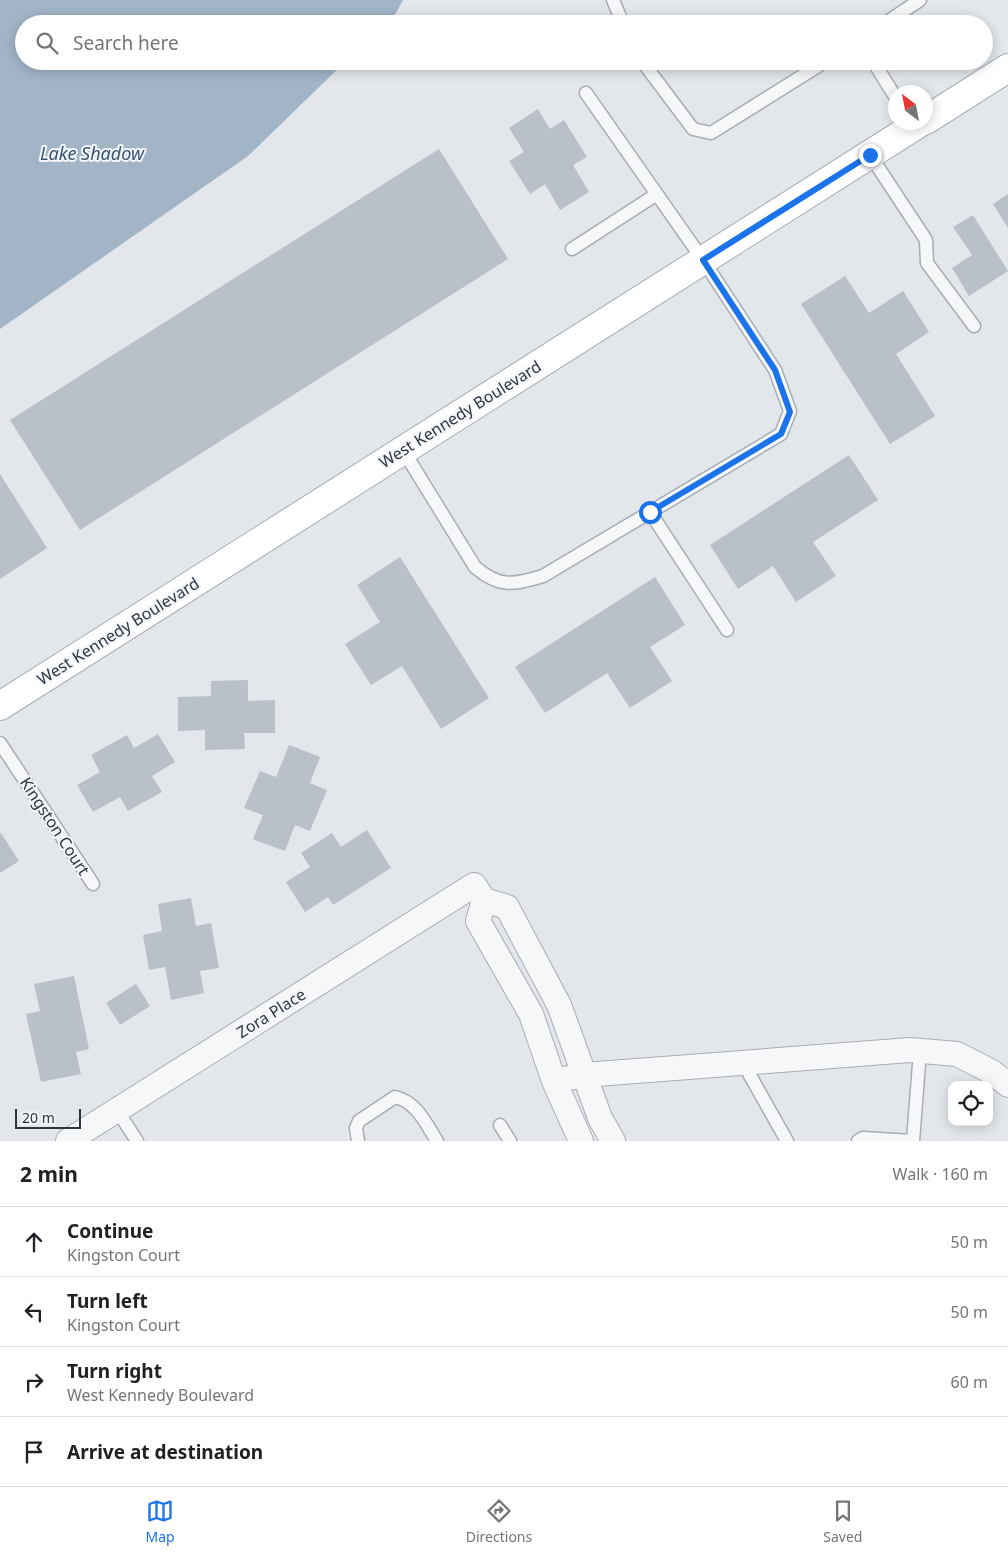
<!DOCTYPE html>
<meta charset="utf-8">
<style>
body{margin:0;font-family:"Noto Sans",sans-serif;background:#f6f6f6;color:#202124}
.controls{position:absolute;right:15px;bottom:15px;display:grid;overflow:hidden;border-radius:10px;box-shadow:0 2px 12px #0003}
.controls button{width:45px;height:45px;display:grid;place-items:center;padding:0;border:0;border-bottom:1px solid #e0e0e0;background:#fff;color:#202124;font:25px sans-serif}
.compass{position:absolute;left:888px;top:85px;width:45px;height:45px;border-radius:50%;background:#fff;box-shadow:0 2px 12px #0003;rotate:328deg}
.scale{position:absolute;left:15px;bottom:12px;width:66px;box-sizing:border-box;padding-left:5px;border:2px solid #2c3541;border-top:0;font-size:14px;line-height:18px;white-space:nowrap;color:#2c3541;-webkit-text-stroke:4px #f3f5f8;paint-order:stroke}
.stop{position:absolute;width:15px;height:15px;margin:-11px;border:4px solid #1a73e8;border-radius:50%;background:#fff}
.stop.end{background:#1a73e8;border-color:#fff;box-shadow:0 1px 5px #0008}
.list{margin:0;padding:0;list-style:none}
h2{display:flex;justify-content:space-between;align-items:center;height:65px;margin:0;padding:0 20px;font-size:21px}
h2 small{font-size:16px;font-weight:400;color:#757577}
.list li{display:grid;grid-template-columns:32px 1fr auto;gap:15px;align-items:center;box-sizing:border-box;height:70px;padding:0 20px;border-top:1px solid #e0e0e0}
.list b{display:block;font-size:19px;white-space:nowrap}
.list p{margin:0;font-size:16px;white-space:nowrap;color:#757577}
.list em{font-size:16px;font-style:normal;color:#757577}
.icon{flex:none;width:28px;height:28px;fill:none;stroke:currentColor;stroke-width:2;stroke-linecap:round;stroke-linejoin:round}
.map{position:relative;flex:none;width:1008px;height:1141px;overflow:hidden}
.search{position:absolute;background:#fff;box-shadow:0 2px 12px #0003;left:15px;right:15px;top:15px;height:55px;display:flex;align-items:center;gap:12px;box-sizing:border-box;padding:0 18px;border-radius:28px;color:#757577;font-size:19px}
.sheet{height:345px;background:#fff}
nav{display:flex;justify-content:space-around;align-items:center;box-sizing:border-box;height:70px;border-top:1px solid #e0e0e0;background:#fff;font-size:14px;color:#757577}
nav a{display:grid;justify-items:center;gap:2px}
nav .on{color:#1a73e8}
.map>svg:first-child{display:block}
.water{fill:#a1b5c7}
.building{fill:#bac0c7}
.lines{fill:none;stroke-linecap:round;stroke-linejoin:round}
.lane-casing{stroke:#a8adb4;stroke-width:15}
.street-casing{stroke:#a8adb4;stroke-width:26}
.secondary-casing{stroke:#a8adb4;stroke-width:30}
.lane{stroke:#f6f7f9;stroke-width:12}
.street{stroke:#f6f7f9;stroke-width:24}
.secondary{stroke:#fff;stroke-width:28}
.route{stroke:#1a73e8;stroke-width:6}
.labels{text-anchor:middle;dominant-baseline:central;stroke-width:4;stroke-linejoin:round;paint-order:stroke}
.street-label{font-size:16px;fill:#2c3541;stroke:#f3f5f8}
.water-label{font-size:18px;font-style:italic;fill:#385573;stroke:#f3f5f8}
</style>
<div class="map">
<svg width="1008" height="1141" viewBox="0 0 1008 1141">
<rect width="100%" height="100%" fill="#e3e6ea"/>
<!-- water -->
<path class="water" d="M0 0H403L396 13 385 24H24V61H346L248 156 0 329Z"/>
<!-- building -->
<path class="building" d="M538 109 550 129 564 120 587 157 573 165 589 192 560 210 545 184 530 194 509 161 524 152 509 128Z
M439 149 508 259 80 530 10 420Z
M1008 194V228L993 204Z
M973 215 1008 271 969 296 952 268 972 255 953 227Z
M845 276 869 313 903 291 929 332 896 354 935 416 890 444 801 304Z
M849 455 878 500 813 542 836 576 796 602 773 566 738 589 710 545Z
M0 474 47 548 0 579Z
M400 557 489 698 441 729 402 666 371 685 345 644 380 622 357 585Z
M655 577 685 625 650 647 672 681 630 708 607 673 545 713 515 667Z
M248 680V701L275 700V733H244L245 749 205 750V730L178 731V697L211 696V681Z
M158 734 175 762 152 776 162 792 128 811 120 797 93 812 77 785 100 772 91 755 127 735 134 748Z
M289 745 320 757 310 783 327 790 310 831 295 825 285 851 253 839 263 815 244 808 260 771 276 777Z
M367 830 391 868 333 905 328 897 305 912 286 882 310 867 301 853 332 833 341 847Z
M1 833 19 861 0 873V834Z
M191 898 196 926 211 923 219 968 200 971 204 993 171 1000 165 967 149 970 143 935 162 931 158 904Z
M74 976 89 1049 76 1052 81 1074 41 1082 26 1014 40 1011 34 984Z
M136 984 150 1006 120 1025 106 1003Z"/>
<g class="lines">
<!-- lane casing -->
<g class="lane-casing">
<path id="lane" d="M613 0 623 24
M884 24 920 0
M642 61 693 129 711 133 826 61
M873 61 896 98
M870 155 926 240 927 263 974 326
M572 249 657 194
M403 450 475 567C499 588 514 585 543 576L781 434 790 411 775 370 703 260 586 93
M650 512 727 630
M0 743 93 884
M743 1063 787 1141
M117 1110 137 1141
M500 1125 510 1141
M358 1141 356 1128 359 1121 395 1097C417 1102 426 1124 437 1141
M858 1141 863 1138 912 1141
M913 1141 920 1051"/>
</g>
<!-- street casing -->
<g class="street-casing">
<path id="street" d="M484 900 478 921 531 1014 554 1081 581 1141
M554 1081 584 1075 910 1050 957 1054 992 1072 1008 1085
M68 1141 474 885 484 900 507 907 559 1005 600 1118 613 1141"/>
</g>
<!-- secondary casing -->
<g class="secondary-casing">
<path id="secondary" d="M926 120 1008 68
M0 706 921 122"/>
</g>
<!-- lane -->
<use href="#lane" class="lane"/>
<!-- street -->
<use href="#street" class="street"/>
<!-- secondary -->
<use href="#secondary" class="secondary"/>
</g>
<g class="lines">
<!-- route -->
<path class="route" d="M650 512 781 434 790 412 775 370 703 260 870 155"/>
</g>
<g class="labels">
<!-- street labels -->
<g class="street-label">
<text transform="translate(460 414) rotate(-32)">West Kennedy Boulevard</text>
<text transform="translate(118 631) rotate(-32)">West Kennedy Boulevard</text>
<text transform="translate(55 826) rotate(57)">Kingston Court</text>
<text transform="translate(271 1013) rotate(-32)">Zora Place</text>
</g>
<!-- water labels -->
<g class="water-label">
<text x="92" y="153">Lake Shadow</text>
</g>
</g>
</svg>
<div class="controls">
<button><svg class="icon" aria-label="locate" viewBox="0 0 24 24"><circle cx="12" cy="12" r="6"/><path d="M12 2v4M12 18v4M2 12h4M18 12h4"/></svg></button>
</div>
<svg class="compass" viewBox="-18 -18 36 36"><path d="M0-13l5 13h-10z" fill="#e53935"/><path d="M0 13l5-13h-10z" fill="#757577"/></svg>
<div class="scale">20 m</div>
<div class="stop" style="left:650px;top:512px"></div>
<div class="stop end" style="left:870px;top:155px"></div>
<div class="search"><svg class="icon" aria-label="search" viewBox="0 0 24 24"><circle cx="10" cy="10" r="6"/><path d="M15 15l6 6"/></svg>Search here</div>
</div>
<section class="sheet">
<h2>2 min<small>Walk · 160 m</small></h2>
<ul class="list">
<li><svg class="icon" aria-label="ahead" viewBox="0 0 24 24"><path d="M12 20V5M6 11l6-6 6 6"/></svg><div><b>Continue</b><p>Kingston Court</p></div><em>50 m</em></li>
<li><svg class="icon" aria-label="left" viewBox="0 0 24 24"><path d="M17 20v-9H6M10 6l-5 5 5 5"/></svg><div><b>Turn left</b><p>Kingston Court</p></div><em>50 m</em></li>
<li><svg class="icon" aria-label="right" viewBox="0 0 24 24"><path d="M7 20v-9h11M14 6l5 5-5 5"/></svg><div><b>Turn right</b><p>West Kennedy Boulevard</p></div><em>60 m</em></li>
<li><svg class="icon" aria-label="arrive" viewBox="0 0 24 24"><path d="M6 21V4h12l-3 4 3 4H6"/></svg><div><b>Arrive at destination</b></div></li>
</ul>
</section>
<nav>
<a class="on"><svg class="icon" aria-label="map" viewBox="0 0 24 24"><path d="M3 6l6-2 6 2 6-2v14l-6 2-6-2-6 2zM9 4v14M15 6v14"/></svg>Map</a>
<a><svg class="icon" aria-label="directions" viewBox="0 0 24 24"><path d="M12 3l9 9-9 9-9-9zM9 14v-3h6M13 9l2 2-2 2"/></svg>Directions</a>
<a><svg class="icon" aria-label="saved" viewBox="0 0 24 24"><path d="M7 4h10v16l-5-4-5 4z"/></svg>Saved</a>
</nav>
